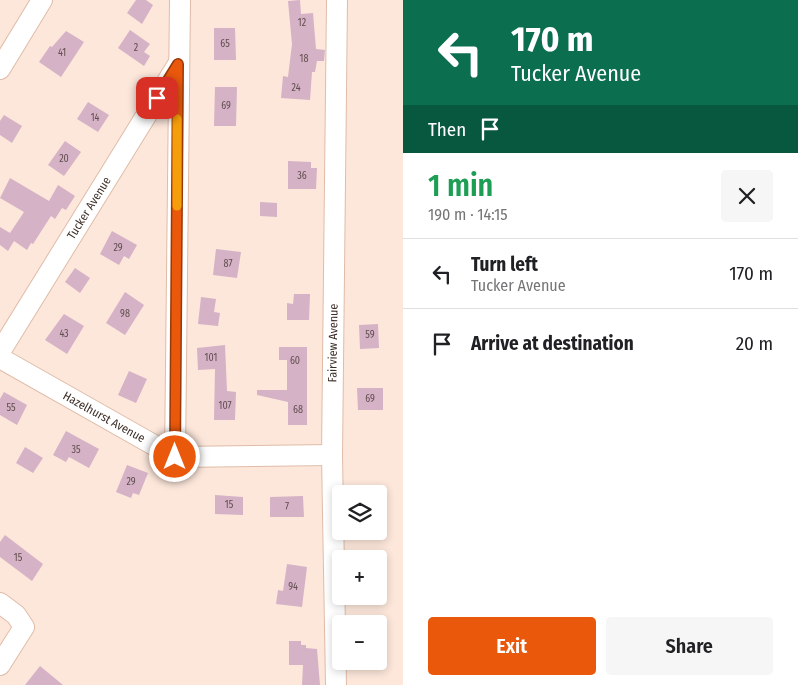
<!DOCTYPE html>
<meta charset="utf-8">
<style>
:root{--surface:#fff;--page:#f6f6f6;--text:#202124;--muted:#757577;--line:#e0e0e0;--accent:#ea580c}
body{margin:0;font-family:"Fira Sans Condensed",sans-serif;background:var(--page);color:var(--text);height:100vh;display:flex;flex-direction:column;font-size:19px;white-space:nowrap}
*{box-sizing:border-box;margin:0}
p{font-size:16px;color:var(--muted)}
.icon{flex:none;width:28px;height:28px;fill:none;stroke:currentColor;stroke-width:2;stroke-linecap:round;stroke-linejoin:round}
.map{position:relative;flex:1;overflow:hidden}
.side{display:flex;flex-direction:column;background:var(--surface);width:395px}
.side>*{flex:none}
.top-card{background:#0b6e4f;color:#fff;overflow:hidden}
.controls{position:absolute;left:332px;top:485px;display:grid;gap:10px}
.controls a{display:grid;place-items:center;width:55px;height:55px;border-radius:5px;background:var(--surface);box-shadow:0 2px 8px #0003;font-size:25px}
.pin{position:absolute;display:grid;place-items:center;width:42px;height:42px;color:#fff;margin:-21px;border-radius:10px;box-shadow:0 2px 8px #0006}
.me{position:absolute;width:55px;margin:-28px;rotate:0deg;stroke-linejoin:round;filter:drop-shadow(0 0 4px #0008)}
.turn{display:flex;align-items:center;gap:18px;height:105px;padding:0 25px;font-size:22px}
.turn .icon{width:65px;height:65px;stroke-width:2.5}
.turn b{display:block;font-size:35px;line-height:42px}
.then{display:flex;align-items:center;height:48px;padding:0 25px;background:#0003;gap:10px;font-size:19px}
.round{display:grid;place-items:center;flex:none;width:52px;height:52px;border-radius:5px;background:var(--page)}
.overview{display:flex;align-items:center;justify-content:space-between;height:85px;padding:0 25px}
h1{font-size:30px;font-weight:600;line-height:38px;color:#1e9e55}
.action{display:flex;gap:10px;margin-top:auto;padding:10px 25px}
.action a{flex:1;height:58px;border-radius:5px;background:var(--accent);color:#fff;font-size:20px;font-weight:600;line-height:58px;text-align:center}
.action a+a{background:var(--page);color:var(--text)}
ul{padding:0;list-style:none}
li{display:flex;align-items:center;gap:15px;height:70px;padding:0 25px;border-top:1px solid var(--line)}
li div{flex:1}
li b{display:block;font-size:19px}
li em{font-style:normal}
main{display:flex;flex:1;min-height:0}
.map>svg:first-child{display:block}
</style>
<main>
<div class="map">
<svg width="403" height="685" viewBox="0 0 403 685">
<rect width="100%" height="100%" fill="#fde7db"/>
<g fill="#d5b2c6">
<polygon points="136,0 146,0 153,5 142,24 127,13"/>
<polygon points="300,0 301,14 313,13 316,49 325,50 324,61 317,61 315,72 312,72 310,100 281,98 283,76 288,77 292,44 288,1"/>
<polygon points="214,28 235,28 236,60 214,60"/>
<polygon points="130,30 150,44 144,52 150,56 144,66 118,48"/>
<polygon points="66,31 84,42 61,77 39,62 50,46 52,47"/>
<polygon points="215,87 237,87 236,126 214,126"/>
<polygon points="88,102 109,115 98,132 77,119"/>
<polygon points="4,115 22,126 12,143 0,135 0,121"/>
<polygon points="65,141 81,152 64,176 48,165"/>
<polygon points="288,161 311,162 311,168 317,168 316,189 288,189"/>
<polygon points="10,178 49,201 58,185 75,196 66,210 62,208 55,219 51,216 33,244 31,243 27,250 14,241 8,251 0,245 0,227 10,233 24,212 0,198"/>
<polygon points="260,202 277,203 277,217 260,216"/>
<polygon points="112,231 137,245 129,259 124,256 119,265 100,254"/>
<polygon points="216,249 241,252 237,278 213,275"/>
<polygon points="75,268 90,278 80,293 65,282"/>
<polygon points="125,292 144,305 125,335 106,323"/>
<polygon points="294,294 310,294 309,320 287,320 287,303 293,304"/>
<polygon points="201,297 216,299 214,312 220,313 218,326 198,324"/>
<polygon points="64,314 84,326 67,354 45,340"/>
<polygon points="378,324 379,348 360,349 359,325"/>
<polygon points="225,345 227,391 236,392 235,420 214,420 215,369 198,370 197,348"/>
<polygon points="279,347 307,347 307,425 288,425 288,402 257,395 257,390 287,390 287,360 279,360"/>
<polygon points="129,371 147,379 136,403 118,395"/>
<polygon points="357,388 383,388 383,410 358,410"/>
<polygon points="4,392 27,405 17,425 0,415 0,399"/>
<polygon points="66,431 99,449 89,468 69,457 66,462 53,455"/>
<polygon points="25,447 43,458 33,473 16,463"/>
<polygon points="127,465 148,473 139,495 133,493 131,498 116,492"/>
<polygon points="215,495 243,497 243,515 215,514"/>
<polygon points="303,496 304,517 270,517 270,497"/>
<polygon points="5,535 43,564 32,581 0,557 0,542"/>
<polygon points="287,564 307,567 302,607 276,604 278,590 283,591"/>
<polygon points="289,641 301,641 301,645 306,645 306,648 317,649 320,685 302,685 303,665 289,665"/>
<polygon points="40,666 63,685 25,685"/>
</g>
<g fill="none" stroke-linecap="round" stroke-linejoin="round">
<g stroke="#dfbca8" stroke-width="22">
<g id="minor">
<polyline points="0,69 42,0"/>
<polyline points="0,352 178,64"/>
<polyline points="0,358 175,457 332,455"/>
<polyline points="175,457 180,0"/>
<polyline points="0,603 16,615 24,627 0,665"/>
<polyline points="336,685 332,455 337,0"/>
</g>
</g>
<use href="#minor" stroke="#fff" stroke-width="20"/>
</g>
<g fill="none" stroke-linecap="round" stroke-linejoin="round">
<g stroke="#983908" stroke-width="12">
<polyline id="route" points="157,98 178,64 175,457"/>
</g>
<use href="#route" stroke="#ea580c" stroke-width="9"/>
<polyline stroke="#f59e0b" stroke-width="9" points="177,206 177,119"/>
</g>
<g text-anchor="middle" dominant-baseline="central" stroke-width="5" stroke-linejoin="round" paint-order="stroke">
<g font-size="10" fill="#624f4f">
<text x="302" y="23">12</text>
<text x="225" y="44">65</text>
<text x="136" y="48">2</text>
<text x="62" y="53">41</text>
<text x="304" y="59">18</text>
<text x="296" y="88">24</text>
<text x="226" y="106">69</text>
<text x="95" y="118">14</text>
<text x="64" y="159">20</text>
<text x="302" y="176">36</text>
<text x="118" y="248">29</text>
<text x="228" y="264">87</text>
<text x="125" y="314">98</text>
<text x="64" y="334">43</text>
<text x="370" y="335">59</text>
<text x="211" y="358">101</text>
<text x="295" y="361">60</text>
<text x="370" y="399">69</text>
<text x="225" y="406">107</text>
<text x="11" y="408">55</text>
<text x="298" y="410">68</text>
<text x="76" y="450">35</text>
<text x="131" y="482">29</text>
<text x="229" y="505">15</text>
<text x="287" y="507">7</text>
<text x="18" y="558">15</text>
<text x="293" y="587">94</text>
</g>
<g font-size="12" fill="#3c2e27" stroke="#fff">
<text transform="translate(89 208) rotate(-58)">Tucker Avenue</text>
<text transform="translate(333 343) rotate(-89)">Fairview Avenue</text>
<text transform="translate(104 417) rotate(29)">Hazelhurst Avenue</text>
</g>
</g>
</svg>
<div class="controls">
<a><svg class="icon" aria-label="layers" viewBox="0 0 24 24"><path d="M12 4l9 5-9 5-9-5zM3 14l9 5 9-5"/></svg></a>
<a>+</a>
<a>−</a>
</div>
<div class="pin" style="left:157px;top:98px;background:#d93025"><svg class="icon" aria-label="arrive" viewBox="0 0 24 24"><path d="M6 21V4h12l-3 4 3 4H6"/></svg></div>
<svg class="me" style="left:175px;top:457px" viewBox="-20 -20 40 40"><circle r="17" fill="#ea580c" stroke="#fff" stroke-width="3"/><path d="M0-11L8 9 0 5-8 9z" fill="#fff"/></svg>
</div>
<section class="side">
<div class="top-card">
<div class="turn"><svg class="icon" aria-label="left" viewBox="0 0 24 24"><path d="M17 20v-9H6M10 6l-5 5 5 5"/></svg><div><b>170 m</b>Tucker Avenue</div></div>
<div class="then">Then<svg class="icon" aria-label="arrive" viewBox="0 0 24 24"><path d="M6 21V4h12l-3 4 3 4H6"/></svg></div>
</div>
<div class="overview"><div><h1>1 min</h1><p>190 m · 14:15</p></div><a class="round"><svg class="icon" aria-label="close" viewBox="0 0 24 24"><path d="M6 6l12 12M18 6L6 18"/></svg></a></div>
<ul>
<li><svg class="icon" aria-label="left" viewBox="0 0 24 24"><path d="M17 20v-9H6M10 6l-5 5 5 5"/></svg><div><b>Turn left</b><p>Tucker Avenue</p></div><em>170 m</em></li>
<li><svg class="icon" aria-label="arrive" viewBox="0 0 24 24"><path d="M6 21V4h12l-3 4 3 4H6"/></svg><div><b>Arrive at destination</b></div><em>20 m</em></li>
</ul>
<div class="action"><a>Exit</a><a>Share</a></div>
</section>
</main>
